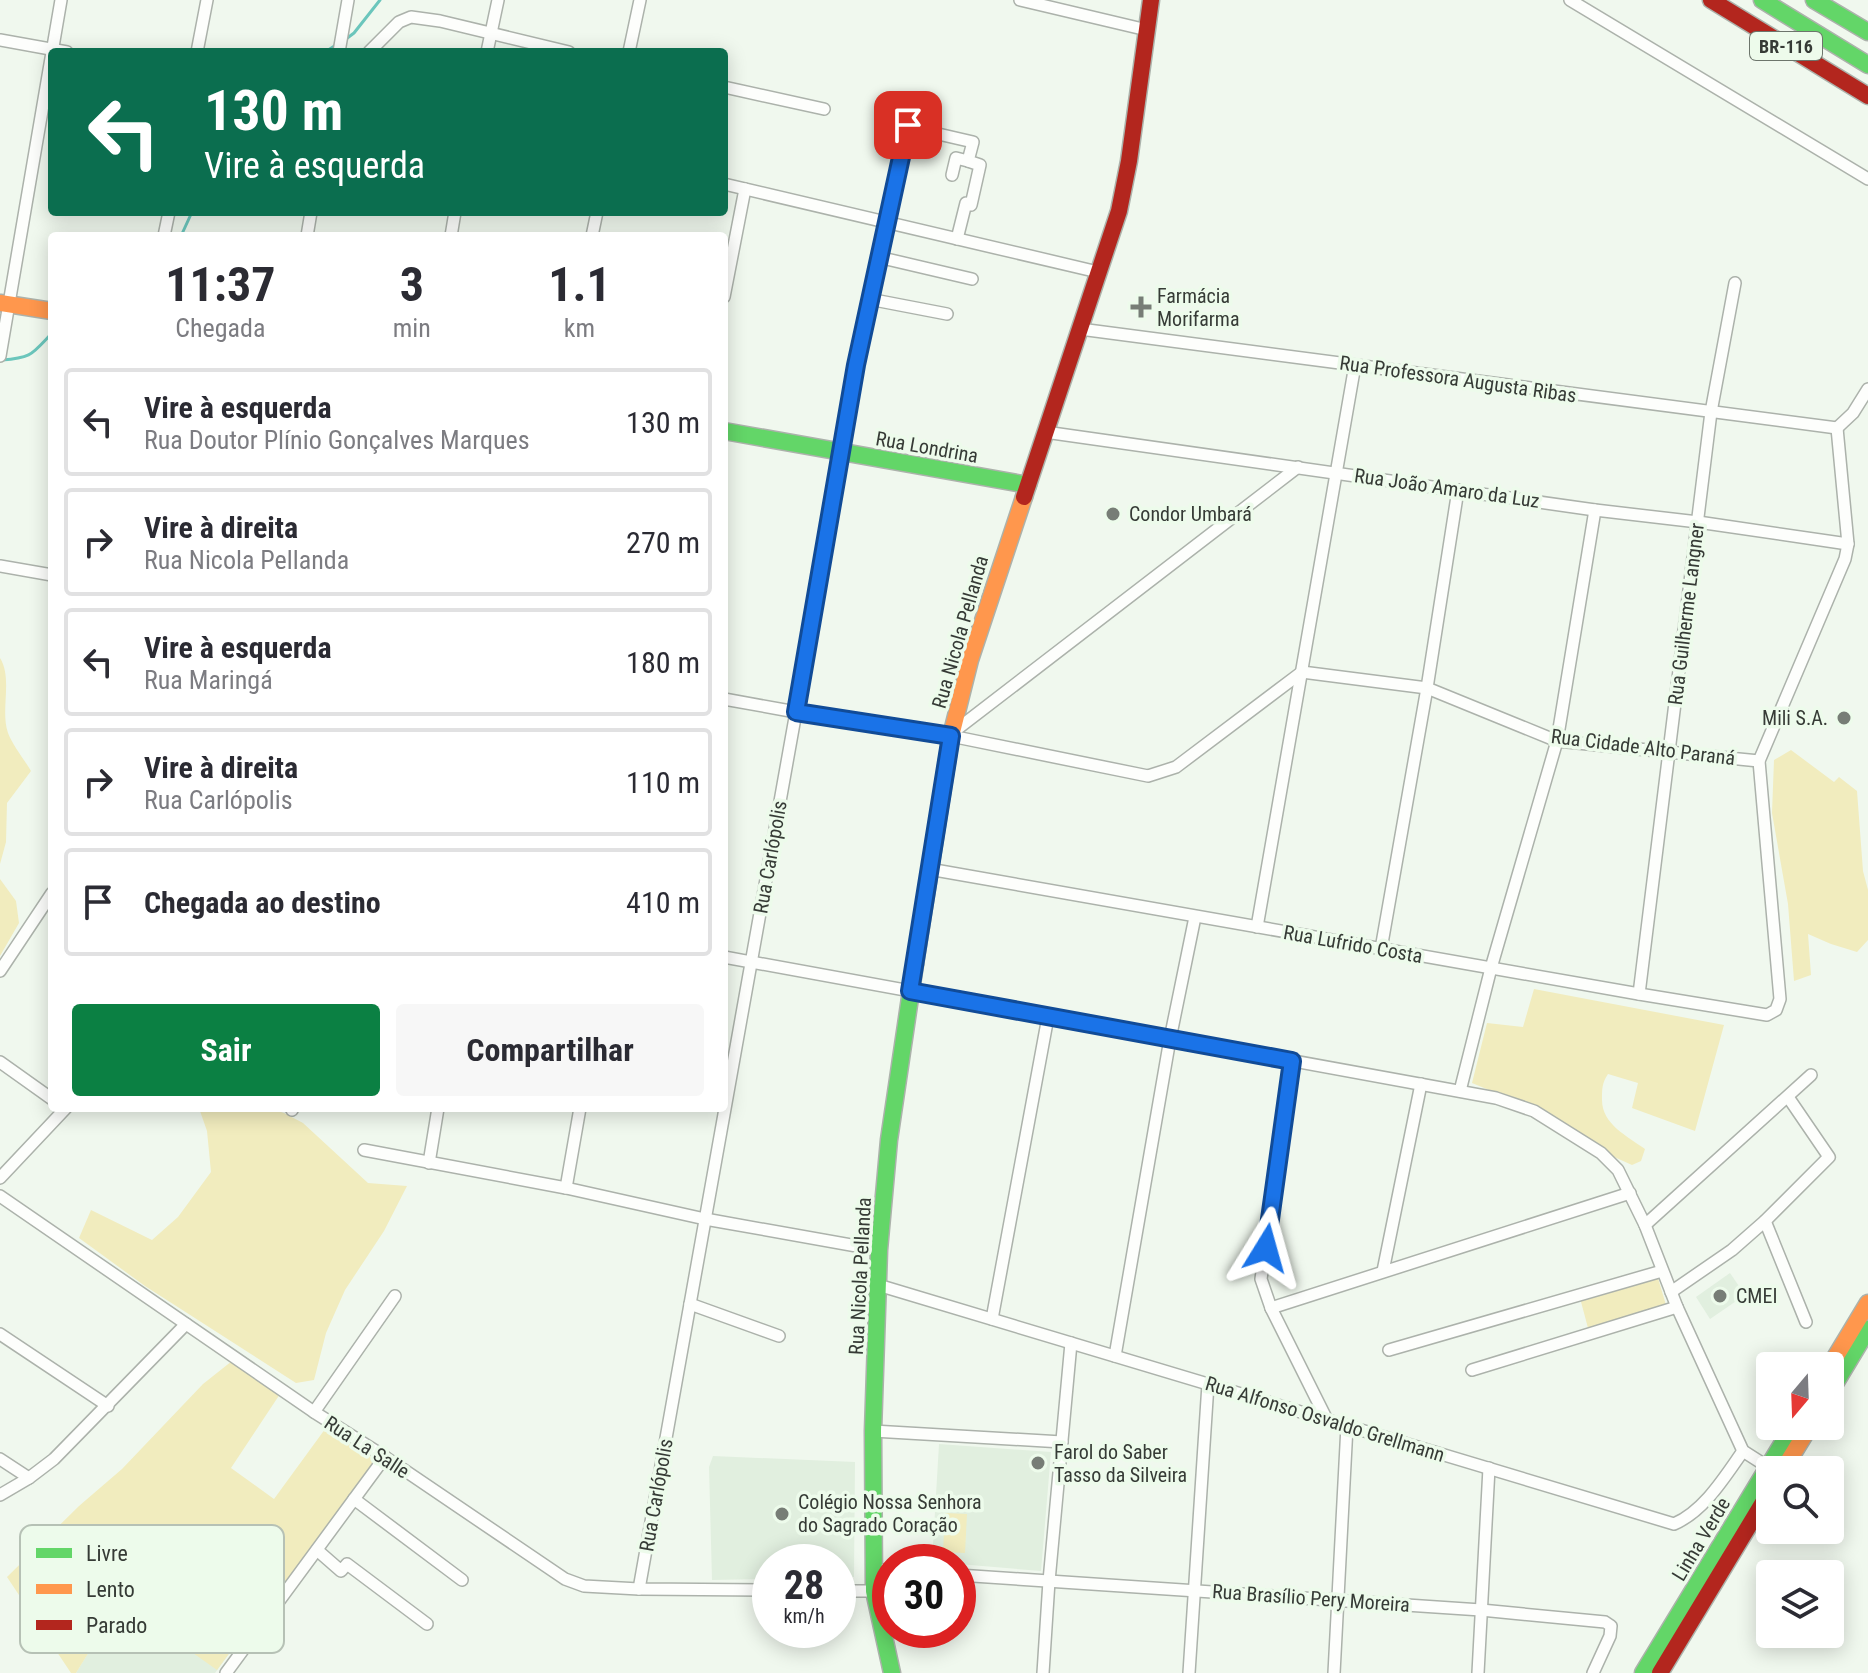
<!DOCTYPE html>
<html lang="pt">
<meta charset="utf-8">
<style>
:root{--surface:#fff;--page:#f7f7f7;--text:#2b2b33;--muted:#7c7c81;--line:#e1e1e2;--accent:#0b8043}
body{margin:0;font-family:"Roboto Condensed",sans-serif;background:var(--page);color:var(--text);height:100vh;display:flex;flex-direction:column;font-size:30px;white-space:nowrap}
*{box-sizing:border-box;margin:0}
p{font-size:26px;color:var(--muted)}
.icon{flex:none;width:44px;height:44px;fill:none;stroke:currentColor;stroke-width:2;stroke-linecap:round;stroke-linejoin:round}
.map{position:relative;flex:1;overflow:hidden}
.panel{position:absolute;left:48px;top:232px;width:680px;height:880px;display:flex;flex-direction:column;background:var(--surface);border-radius:8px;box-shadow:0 4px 20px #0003}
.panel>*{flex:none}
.banner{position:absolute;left:48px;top:48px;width:680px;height:168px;border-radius:8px;box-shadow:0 4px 20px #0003;background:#0b6e4f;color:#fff;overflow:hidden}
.needle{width:52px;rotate:199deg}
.fabs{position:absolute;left:1756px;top:1352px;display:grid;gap:16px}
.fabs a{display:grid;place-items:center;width:88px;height:88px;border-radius:8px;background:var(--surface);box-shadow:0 4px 20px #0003;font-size:40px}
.speed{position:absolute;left:752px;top:1544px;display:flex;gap:16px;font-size:40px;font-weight:700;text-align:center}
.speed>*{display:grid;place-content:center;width:104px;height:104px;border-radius:50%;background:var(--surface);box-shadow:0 4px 20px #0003;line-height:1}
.speed small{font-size:20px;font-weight:400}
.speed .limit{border:12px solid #d22;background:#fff;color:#111}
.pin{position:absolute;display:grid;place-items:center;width:68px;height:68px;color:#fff;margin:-34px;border-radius:16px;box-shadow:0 4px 12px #0006}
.me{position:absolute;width:88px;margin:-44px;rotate:8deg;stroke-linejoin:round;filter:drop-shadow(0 0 6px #0008)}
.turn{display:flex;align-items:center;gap:28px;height:168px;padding:0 24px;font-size:36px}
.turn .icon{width:104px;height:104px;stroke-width:2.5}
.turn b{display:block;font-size:56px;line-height:68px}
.eta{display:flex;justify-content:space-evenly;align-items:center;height:136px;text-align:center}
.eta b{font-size:48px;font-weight:700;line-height:56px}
.action{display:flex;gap:16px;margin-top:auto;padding:16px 24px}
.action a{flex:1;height:92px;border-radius:8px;background:var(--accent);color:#fff;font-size:32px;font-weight:700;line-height:92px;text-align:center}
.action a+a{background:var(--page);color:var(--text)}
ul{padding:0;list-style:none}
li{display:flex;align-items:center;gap:24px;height:108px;margin:0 16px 12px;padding:0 8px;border:4px solid var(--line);border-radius:8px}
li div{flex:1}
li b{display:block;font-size:30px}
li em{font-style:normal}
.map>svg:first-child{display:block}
</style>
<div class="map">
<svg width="1868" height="1673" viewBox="0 0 1868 1673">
<rect width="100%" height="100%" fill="#f0f8ee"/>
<g fill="#e1efdf">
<polygon points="1730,1273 1745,1295 1710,1319 1696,1297"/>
<polygon points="939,1444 1051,1452 1041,1571 958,1564 958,1562 932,1562"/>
<polygon points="713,1456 855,1462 854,1577 838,1577 838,1562 770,1562 770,1579 712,1580 709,1467"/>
<polygon points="159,1595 210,1629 242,1636 215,1673 76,1673 118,1604"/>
</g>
<g fill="#f1ecbe">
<path d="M 0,658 C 13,679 0,710 8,733 C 13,746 24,759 31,771 L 7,803 L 6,842 L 0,864 Z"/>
<polygon points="1791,750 1834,782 1839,777 1857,791 1863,871 1868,890 1868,940 1857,952 1831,944 1808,934 1811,975 1794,981 1788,904 1772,813 1774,760"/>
<polygon points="0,879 16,901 19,923 0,956"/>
<path d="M 1534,989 L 1724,1025 L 1695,1131 L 1632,1108 L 1638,1083 L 1608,1074 C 1602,1083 1602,1089 1602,1100 C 1602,1124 1627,1136 1645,1149 L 1641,1161 L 1632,1165 L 1603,1152 L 1559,1119 L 1472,1083 L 1487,1023 L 1523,1027 Z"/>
<polygon points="200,1108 269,1108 284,1113 303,1123 368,1183 407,1186 384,1231 345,1290 326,1333 314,1380 296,1383 145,1286 79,1238 91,1210 152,1240 178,1217 211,1172 207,1131 200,1111"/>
<polygon points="1657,1275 1666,1305 1588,1328 1580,1298"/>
<polygon points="232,1361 280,1394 231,1468 274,1499 328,1425 377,1460 286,1584 242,1636 217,1670 193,1653 210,1629 160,1595 143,1620 118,1605 76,1673 71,1673 7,1577 79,1506 122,1469 203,1384"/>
<polygon points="945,1513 967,1514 965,1553 943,1552"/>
</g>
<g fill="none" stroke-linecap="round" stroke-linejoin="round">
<g stroke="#6bc6bc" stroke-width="3">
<polyline points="346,39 354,33 380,0"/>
<polyline points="325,52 336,45"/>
<polyline points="181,236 192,212"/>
<path d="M 2,360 C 32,358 32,354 52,333"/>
</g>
<g stroke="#acb2ab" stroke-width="14">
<g id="street">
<polyline points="1020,0 1147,30"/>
<polyline points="1570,0 1868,179"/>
<polyline points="0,40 67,52"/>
<polyline points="197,52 207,0"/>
<polyline points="339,52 348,0"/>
<polyline points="369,52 399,22 411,17 440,21 569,52"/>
<polyline points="487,52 498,0"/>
<polyline points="629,52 640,0"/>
<polyline points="724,87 824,109"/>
<polyline points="921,130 973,142 968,161 980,165 971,205 966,203 957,239"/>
<polyline points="952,175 956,158 968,161"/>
<polyline points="724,184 1098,272"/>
<polyline points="164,236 169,212"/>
<polyline points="307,236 311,212"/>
<polyline points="451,236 455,212"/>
<polyline points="592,236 597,212"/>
<polyline points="878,257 972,279"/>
<polyline points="724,297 745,189"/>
<polyline points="869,299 947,314"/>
<polyline points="1080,329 1837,428"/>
<polyline points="0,356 61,0"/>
<polyline points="1837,428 1853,413 1868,389"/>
<polyline points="1045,432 1595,510 1698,522 1848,544"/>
<polyline points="0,566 52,575"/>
<polyline points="724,699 796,712 951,736 1148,776 1176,767 1302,672 1427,688 1557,741 1759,761"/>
<polyline points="952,733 1298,467"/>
<polyline points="929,869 1639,994 1767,1015 1776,1010 1780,999 1759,761 1845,559 1848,544 1837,428"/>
<polyline points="1257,927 1355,365"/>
<polyline points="1381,949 1427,688 1458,490"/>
<polyline points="724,957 1496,1098 1534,1111 1601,1153 1618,1170 1645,1225 1677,1307 1743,1451 1768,1467"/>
<polyline points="0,971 52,893"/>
<polyline points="1639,994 1711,412 1735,283"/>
<polyline points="1292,1061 1261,1279 1271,1308 1327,1420"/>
<polyline points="0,1062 52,1099"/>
<polyline points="1460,1091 1491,968 1557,741 1595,510"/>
<polyline points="292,1110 293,1108"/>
<polyline points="364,1150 566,1188 705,1219 879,1250"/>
<polyline points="429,1163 438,1108"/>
<polyline points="0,1178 66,1108"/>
<polyline points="566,1188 580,1108"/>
<polyline points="0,1196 314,1412 385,1457 565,1579 584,1586 639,1589 770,1590"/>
<polyline points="1765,1221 1806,1322"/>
<polyline points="1645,1225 1811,1075"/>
<polyline points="1383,1271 1421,1084"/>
<path d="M 878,1285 L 1674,1524 C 1704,1511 1724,1478 1743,1451"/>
<polyline points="1671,1292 1732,1250 1765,1221 1829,1157 1788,1097"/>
<polyline points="690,1304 779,1336"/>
<polyline points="1271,1308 1630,1193"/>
<polyline points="992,1319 1048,1017"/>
<polyline points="0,1334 108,1406"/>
<polyline points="1389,1350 1662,1271"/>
<polyline points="1115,1356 1170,1039 1195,917"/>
<polyline points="1472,1370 1677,1307"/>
<polyline points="314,1412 395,1296"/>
<polyline points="873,1431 1062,1442"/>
<polyline points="0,1459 29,1478"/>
<polyline points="0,1495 29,1478 54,1459 186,1324"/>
<polyline points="354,1499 462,1580"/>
<polyline points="317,1550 341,1571 347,1564 427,1624"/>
<polyline points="873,1569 890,1571"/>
<polyline points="958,1575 1481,1610 1605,1622 1611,1626 1610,1636 1593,1673"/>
<polyline points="639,1589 796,712 856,365 908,125"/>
<polyline points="838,1591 874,1591"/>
<polyline points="226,1673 385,1457"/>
<polyline points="1043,1673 1049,1581 1071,1343"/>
<polyline points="1189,1673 1208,1384"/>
<polyline points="1334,1673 1347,1426"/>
<polyline points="1478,1673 1489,1468"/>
</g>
</g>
<g stroke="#acb2ab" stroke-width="19">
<g id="fast">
<polyline points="1762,0 1868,65"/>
<polyline points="1814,0 1868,32"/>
<polyline points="724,431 1028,485"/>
<polyline points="1830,1392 1868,1329"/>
<polyline points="892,1673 874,1591 873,1431 879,1250 889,1140 915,964"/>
<polyline points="1643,1673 1793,1426"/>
</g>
</g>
<g stroke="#acb2ab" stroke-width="19">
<g id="slow">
<polyline points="0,303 52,311"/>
<polyline points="915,964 951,736 970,660 1024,497"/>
<polyline points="1830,1366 1868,1303"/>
<polyline points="1783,1470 1810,1426"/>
</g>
</g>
<g stroke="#acb2ab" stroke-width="19">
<g id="jam">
<polyline points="1711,0 1868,96"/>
<polyline points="1024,497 1119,211 1129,161 1151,0"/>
<polyline points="1660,1673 1770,1491"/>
</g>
</g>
<use href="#street" stroke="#fdfefc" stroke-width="11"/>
<use href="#fast" stroke="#63d668" stroke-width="16"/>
<use href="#slow" stroke="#ff974d" stroke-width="16"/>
<use href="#jam" stroke="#b3261e" stroke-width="16"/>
</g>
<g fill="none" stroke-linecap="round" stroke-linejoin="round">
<g stroke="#114b97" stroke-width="20">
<polyline id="route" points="908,125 856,365 796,712 951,736 910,991 1292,1061 1266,1248"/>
</g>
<use href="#route" stroke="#1a73e8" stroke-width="14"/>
</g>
<g fill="#777d76" stroke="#edfbeb" stroke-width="3">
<path d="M1137 295h8v8h8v8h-8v8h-8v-8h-8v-8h8z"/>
<circle cx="1113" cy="514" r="8"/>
<circle cx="1844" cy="718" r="8"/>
<circle cx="1720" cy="1296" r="8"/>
<circle cx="1038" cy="1463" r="8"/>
<circle cx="782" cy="1514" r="8"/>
</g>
<g text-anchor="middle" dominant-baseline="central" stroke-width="7" stroke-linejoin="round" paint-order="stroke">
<rect fill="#edfbeb" stroke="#6d756c" stroke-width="2" x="1750" y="32" width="72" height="28" rx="6"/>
<g font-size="18" font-weight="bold" fill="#363b36">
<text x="1786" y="46">BR-116</text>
</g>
<g font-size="20" fill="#363b36" stroke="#edfbeb" text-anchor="start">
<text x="1157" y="296">Farmácia<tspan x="1157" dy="23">Morifarma</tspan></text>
<text x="1129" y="514">Condor Umbará</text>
<text x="1828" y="718" text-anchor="end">Mili S.A.</text>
<text x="1736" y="1296">CMEI</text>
<text x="1054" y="1452">Farol do Saber<tspan x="1054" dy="23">Tasso da Silveira</tspan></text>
<text x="798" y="1502">Colégio Nossa Senhora<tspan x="798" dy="23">do Sagrado Coração</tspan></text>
</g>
<g font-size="20" fill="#363b36" stroke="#edfbeb">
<text transform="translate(1458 379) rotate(8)">Rua Professora Augusta Ribas</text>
<text transform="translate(927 447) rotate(10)">Rua Londrina</text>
<text transform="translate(1447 488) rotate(8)">Rua João Amaro da Luz</text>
<text transform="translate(1686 614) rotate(-83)">Rua Guilherme Langner</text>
<text transform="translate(960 632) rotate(-74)">Rua Nicola Pellanda</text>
<text transform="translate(1643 747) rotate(7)">Rua Cidade Alto Paraná</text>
<text transform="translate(770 857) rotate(-80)">Rua Carlópolis</text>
<text transform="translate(1353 944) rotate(10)">Rua Lufrido Costa</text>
<text transform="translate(860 1276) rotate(-87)">Rua Nicola Pellanda</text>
<text transform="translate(1325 1419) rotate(17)">Rua Alfonso Osvaldo Grellmann</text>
<text transform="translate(367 1447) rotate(33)">Rua La Salle</text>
<text transform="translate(656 1495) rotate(-80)">Rua Carlópolis</text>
<text transform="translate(1701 1539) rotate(-59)">Linha Verde</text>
<text transform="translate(1311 1598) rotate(4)">Rua Brasílio Pery Moreira</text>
</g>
</g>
<rect x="20" y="1525" width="264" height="128" rx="12" fill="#edfbeb" stroke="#b6c1b5" stroke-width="2"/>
<rect x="36" y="1548" width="36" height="10" fill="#63d668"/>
<rect x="36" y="1584" width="36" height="10" fill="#ff974d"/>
<rect x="36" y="1620" width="36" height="10" fill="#b3261e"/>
<g font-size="22" fill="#363b36">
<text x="86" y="1561">Livre</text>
<text x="86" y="1597">Lento</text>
<text x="86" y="1633">Parado</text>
</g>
</svg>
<div class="fabs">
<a><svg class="needle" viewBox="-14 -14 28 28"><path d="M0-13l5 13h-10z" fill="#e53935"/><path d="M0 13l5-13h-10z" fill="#7c7c81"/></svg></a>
<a><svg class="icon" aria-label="search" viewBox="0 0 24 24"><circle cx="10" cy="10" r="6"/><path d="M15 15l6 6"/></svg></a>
<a><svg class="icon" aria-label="layers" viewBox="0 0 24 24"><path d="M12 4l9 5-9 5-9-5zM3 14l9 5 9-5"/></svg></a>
</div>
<div class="speed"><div>28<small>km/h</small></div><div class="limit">30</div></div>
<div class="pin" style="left:908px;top:125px;background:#d93025"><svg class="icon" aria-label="arrive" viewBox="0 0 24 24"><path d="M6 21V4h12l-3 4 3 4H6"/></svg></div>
<svg class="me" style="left:1266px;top:1248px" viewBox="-20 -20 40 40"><path d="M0-17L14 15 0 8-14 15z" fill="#1a73e8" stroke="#fff" stroke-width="4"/></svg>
<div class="banner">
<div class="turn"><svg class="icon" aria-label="left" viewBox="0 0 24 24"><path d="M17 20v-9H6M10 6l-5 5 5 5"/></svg><div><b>130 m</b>Vire à esquerda</div></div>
</div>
<section class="panel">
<div class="eta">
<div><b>11:37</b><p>Chegada</p></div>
<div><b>3</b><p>min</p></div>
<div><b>1.1</b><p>km</p></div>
</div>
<ul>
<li><svg class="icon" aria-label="left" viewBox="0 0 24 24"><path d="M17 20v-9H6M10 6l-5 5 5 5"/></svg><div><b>Vire à esquerda</b><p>Rua Doutor Plínio Gonçalves Marques</p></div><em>130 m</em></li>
<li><svg class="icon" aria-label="right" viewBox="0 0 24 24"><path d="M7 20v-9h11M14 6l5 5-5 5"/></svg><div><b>Vire à direita</b><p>Rua Nicola Pellanda</p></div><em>270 m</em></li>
<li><svg class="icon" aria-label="left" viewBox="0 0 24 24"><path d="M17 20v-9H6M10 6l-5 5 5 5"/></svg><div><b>Vire à esquerda</b><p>Rua Maringá</p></div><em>180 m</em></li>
<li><svg class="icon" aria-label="right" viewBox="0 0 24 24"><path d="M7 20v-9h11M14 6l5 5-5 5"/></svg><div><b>Vire à direita</b><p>Rua Carlópolis</p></div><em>110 m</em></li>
<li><svg class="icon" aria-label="arrive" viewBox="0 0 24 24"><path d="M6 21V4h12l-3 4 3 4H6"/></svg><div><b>Chegada ao destino</b></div><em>410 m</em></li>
</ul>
<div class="action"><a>Sair</a><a>Compartilhar</a></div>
</section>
</div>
